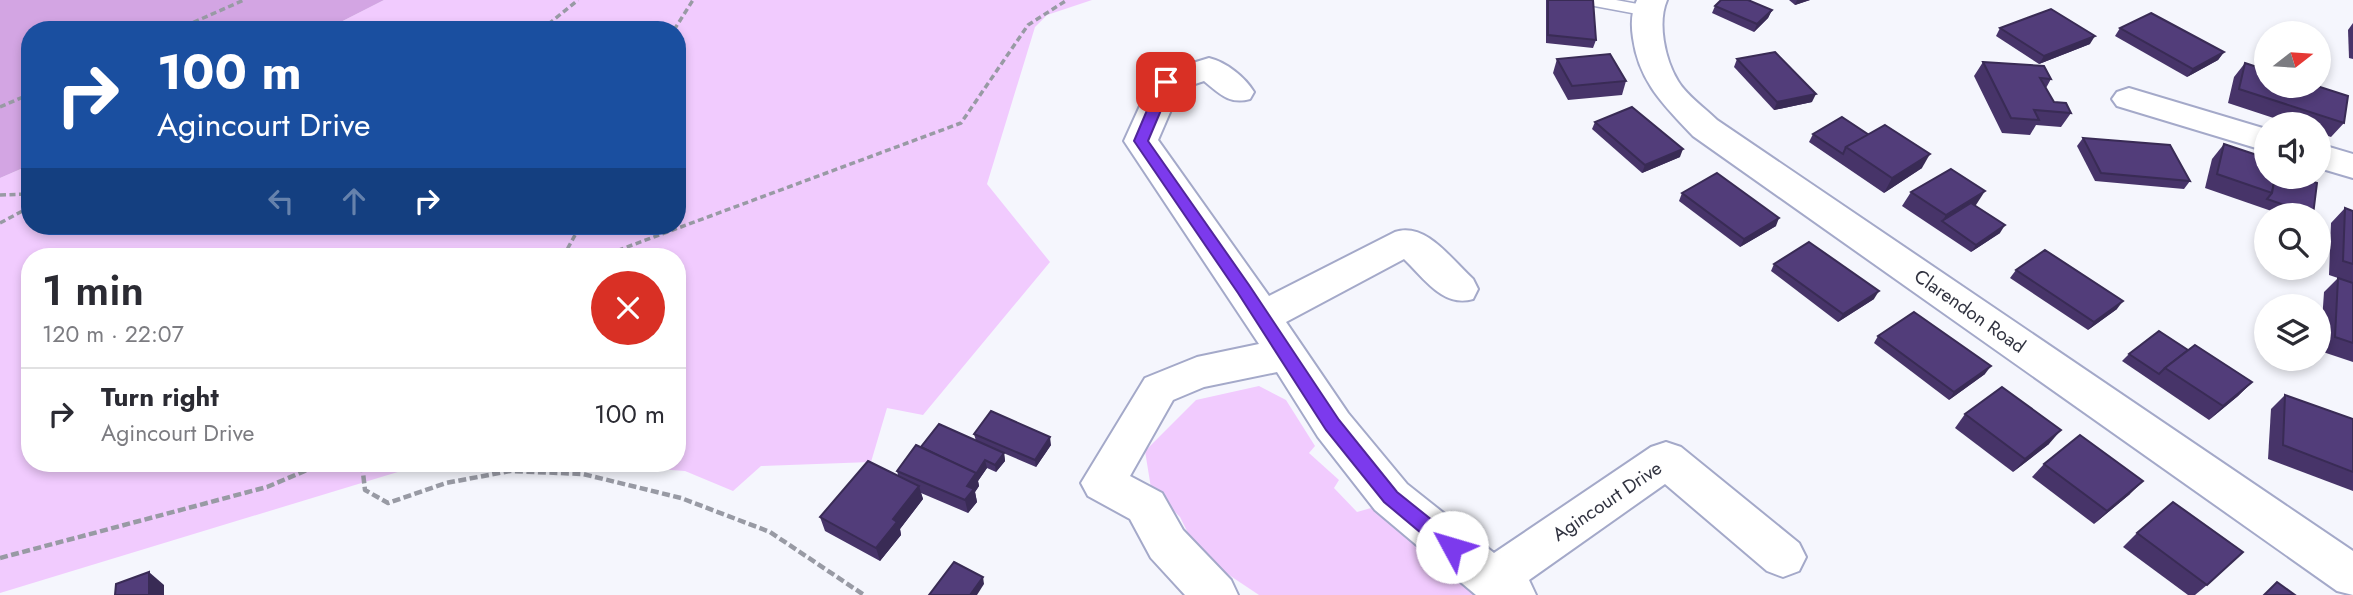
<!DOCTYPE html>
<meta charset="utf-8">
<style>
:root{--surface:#fff;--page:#f2f2f3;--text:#2b2b33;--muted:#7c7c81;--line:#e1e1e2}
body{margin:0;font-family:Jost,sans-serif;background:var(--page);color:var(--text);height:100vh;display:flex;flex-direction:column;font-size:26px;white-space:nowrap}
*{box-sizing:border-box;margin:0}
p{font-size:23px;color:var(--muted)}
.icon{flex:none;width:38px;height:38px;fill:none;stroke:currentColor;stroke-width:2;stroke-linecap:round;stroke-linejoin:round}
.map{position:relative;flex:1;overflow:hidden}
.sheet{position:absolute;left:21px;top:248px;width:665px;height:224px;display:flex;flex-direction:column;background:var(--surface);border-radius:28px;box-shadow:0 4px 10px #0003}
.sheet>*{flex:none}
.top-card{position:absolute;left:21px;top:21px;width:665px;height:214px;border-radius:28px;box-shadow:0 4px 10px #0003;background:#1a4fa0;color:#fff;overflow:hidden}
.needle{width:46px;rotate:73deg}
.controls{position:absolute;left:2254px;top:21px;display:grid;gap:14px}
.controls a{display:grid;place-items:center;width:77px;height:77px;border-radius:50%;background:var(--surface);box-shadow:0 4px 10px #0003;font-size:35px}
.pin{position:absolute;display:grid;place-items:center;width:60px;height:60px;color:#fff;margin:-30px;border-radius:14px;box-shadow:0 4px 10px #0006}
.me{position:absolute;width:77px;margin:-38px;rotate:309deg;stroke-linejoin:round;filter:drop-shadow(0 0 5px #0008)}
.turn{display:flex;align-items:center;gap:24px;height:147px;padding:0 21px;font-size:32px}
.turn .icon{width:91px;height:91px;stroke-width:2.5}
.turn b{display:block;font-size:49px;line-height:60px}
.lanes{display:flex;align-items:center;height:66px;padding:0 21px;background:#0003;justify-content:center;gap:35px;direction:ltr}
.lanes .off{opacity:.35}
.round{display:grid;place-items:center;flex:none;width:74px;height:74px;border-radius:37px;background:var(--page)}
.headline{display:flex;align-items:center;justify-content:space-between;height:119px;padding:0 21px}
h1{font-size:42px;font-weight:600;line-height:52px}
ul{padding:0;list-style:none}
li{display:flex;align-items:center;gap:21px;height:91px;padding:0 21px;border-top:2px solid var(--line)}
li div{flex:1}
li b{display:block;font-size:26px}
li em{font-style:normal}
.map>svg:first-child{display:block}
</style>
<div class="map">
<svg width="2353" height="595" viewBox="0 0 2353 595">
<rect width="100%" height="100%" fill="#f5f6fd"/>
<g fill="#f1cbfe">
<polygon points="384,0 1092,0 1047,15 1035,27 987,184 1050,262 923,415 887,408 871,462 761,466 733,491 685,471 590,464 677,464 677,257 30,257 30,464 424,464 0,593 0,178 30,165 30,226 677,226 677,30 325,30"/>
<polygon points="1259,386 1286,400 1315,446 1309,453 1339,480 1334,488 1357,512 1378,506 1474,595 1259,595 1199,555 1180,517 1151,488 1145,451 1196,400"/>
</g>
<polygon fill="#d3a5e3" points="0,0 384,0 325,30 30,30 30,165 0,178"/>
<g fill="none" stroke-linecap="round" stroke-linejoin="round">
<g stroke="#a4a9c9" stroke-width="3">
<polygon id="service" points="1581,0 1616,0 1654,7 1656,11 1648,16 1589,5"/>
</g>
<g stroke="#a4a9c9" stroke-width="4">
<g id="minor">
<path d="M 1637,0 L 1667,0 C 1657,23 1665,60 1678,81 C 1687,96 1704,107 1717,120 L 2353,551 L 2353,595 L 2337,591 L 1693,136 C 1664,105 1639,82 1633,38 C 1631,25 1631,12 1637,0 Z"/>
<path d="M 1209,58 C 1226,62 1245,77 1254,92 L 1250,99 C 1229,105 1219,93 1204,81 L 1180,89 L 1158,140 L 1269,296 L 1395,232 C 1426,222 1451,259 1473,279 L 1478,289 L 1473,299 C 1443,308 1424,278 1404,259 L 1286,322 L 1348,413 L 1407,484 L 1494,553 L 1651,447 L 1666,442 L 1681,447 L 1799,543 L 1806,557 L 1799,571 L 1783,577 L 1767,571 L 1665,484 L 1529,580 L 1536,595 L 1476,595 L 1375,510 L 1318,437 L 1277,372 L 1204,387 L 1173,400 L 1130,476 L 1162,493 L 1183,530 L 1231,580 L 1238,595 L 1185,595 L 1151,558 L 1130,519 L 1088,496 L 1081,483 L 1145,378 L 1197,357 L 1259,344 L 1124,141 L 1154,75 Z"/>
<polygon points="2129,88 2266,129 2266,151 2117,106 2112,99 2117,92"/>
<polygon points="2319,144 2353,154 2353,178 2319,168"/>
</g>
</g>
<g stroke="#989aa4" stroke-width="3.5" stroke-dasharray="6 3.5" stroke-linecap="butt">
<polyline points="176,30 244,0"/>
<polyline points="541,30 578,0"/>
<polyline points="674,30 693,0"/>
<polyline points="0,107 30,94"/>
<polyline points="0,195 30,194"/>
<polyline points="0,223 30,207"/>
<polyline points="563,257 580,226"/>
<polyline points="600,257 961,123 1028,25 1067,0"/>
</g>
<g stroke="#989aa4" stroke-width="4.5" stroke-dasharray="8 3.5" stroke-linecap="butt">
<polyline points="362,464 365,490 388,503 446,483 510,471 583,474 681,498 770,532 864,595"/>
<polyline points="0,558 267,487 321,464"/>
</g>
<use href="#service" fill="#fff" fill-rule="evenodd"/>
<use href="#minor" fill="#fff" fill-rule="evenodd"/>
</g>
<g fill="#473469">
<polygon points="1546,0 1593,0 1596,40 1593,48 1546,43"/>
<polygon points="1789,0 1810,0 1795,5"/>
<polygon points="1715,6 1772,10 1768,18 1754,32 1712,13"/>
<polygon points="2353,23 2353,59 2349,58 2348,30"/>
<polygon points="2000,28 2090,44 2039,64 1996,36"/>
<polygon points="2120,28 2224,52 2218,60 2187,77 2115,36"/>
<polygon points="1557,59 1626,81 1622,95 1568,100 1553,73"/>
<polygon points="1737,59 1812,102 1774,110 1734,67"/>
<polygon points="1983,62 2051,79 2046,88 2054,102 2071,113 2061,127 2036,125 2030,135 2002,133 1974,76"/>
<polygon points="2245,63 2344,123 2331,137 2319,133 2319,124 2292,124 2228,103 2234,77"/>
<polygon points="1595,122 1680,157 1642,173 1592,129"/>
<polygon points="1813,134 1869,135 1922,168 1884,193 1809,142"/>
<polygon points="2083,138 2190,181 2184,189 2095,181 2077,146"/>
<polygon points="2224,144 2313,215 2283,215 2205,188 2212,159"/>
<polygon points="1911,192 1975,205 2000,233 1971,252 1902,206"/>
<polygon points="1682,193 1776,226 1740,247 1679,201"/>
<polygon points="2345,208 2353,211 2353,362 2320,351 2324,292 2338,278 2329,275 2331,223"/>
<polygon points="1774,264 1874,299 1838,322 1771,271"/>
<polygon points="2016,270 2117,309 2088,330 2010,278"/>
<polygon points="1878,336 1985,374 1949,400 1874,343"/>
<polygon points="2188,350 2252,382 2238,396 2209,420 2122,361 2129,354"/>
<polygon points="2285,395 2353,419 2353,491 2268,459 2271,409"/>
<polygon points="1965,414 2049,444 2013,472 1955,428"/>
<polygon points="974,434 1051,445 1036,467 1001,452 1004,453 1005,461 996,472 987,468 978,481 979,486 975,492 977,502 968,513 921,493 923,499 900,529 901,535 880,561 825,531 820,517 898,475 897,471 976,441"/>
<polygon points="2044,464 2130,494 2094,524 2032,477"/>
<polygon points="2137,533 2207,585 2195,595 2188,595 2123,547"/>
</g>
<g fill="#392b55">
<polygon points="1797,0 1810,0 1795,5"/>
<polygon points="1772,10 1768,18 1754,32 1757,24"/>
<polygon points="2095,36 2090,44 2039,64 2044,56"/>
<polygon points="2224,52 2218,60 2187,77 2193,69"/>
<polygon points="1816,94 1812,102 1774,110 1777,102"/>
<polygon points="1683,149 1680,157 1642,173 1645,165"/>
<polygon points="1930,154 1922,168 1884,193 1892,178"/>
<polygon points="1985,191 1976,205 1945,224 1942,221 1946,215"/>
<polygon points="1779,218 1776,226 1740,247 1744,239"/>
<polygon points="2005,225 2000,233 1971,252 1976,245"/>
<polygon points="1879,291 1874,299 1838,322 1843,314"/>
<polygon points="2123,301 2117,309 2088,330 2094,322"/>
<polygon points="1991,366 1985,374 1949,400 1954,392"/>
<polygon points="2252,382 2238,396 2209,420 2223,406"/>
<polygon points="2061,430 2049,444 2013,472 2025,459"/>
<polygon points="1050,437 1051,445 1036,467 1035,460"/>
<polygon points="1004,453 1005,461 996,472 995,465"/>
<polygon points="985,460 987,468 978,481 979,486 975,492 977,502 968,513 965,500 967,486"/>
<polygon points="2143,481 2130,494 2094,524 2107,511"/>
<polygon points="919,486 923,499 900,529 901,535 880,561 876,548 893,519"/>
<polygon points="149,572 164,585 164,595 149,595"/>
<polygon points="983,577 984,584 977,595 970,595"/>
</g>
<g fill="#523d7a" stroke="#392b55" stroke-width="2">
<polygon points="1548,0 1593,0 1596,40 1548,35"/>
<polygon points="1721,0 1748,0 1772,10 1757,24 1715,6"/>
<polygon points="2051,9 2095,36 2044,56 2000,28"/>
<polygon points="2151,13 2224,52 2193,69 2120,28"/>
<polygon points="1775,52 1816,94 1777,102 1737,59"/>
<polygon points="1610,54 1626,81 1572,86 1557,59"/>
<polygon points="1983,62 2044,66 2051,79 2040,78 2054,102 2066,103 2071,113 2034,110 2039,120 2011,118"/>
<polygon points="2245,63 2266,70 2266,86 2317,86 2348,96 2344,123 2239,89"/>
<polygon points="1632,107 1683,149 1645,165 1595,122"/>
<polygon points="1842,117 1869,135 1846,147 1843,154 1813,134"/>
<polygon points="1885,125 1930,154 1892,178 1846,147"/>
<polygon points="2083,138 2170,145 2190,181 2101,173"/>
<polygon points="2224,144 2266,158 2266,177 2275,177 2272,193 2217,174"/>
<polygon points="1951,169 1985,191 1946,215 1911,192"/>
<polygon points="1717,173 1779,218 1744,239 1682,193"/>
<polygon points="2275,177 2297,177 2317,183 2313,215 2267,199 2272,193"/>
<polygon points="1971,203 2005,225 1976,245 1942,221"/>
<polygon points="2345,208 2353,211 2353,264 2343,261"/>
<polygon points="1809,242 1879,291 1843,314 1774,264"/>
<polygon points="2045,250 2123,301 2094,322 2016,270"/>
<polygon points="2338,278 2353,283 2353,343 2335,337"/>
<polygon points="1914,312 1991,366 1954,392 1878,336"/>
<polygon points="2159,331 2188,350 2165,368 2159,374 2129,354"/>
<polygon points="2195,345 2252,382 2223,406 2165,368"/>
<polygon points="2002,387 2061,430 2025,459 1965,414"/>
<polygon points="2285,395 2353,419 2353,472 2283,445"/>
<polygon points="991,411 1050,437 1035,460 974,434"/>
<polygon points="939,424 1004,453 995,465 985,460 976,474 921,447"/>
<polygon points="2080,435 2143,481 2107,511 2044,464"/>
<polygon points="916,445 976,473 967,486 974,489 965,500 897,471"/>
<polygon points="868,461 919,486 893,519 897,522 876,548 820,517"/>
<polygon points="2173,502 2243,552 2207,585 2137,533"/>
<polygon points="954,562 983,577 970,595 929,595"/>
<polygon points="149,572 149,595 115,595 116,584"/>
<polygon points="2277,582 2295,595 2264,595"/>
</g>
<polygon fill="#7c3aed" stroke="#51269a" stroke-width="2" points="1166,78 1173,82 1148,141 1249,285 1339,420 1397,492 1458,541 1461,547 1458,553 1452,555 1445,553 1384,502 1326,430 1238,293 1134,141 1159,82"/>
<g text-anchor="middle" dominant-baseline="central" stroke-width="7" stroke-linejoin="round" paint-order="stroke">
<g font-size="19" fill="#313340" stroke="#fff">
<text transform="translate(1970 311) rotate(35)">Clarendon Road</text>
<text transform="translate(1607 501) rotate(-34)">Agincourt Drive</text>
</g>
</g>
</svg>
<div class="controls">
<a><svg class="needle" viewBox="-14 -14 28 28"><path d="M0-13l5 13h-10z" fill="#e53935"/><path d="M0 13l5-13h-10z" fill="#7c7c81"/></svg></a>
<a><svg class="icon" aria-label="sound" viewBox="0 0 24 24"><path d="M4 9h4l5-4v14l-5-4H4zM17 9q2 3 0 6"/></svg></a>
<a><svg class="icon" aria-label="search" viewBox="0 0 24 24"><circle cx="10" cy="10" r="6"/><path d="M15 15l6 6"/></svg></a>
<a><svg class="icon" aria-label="layers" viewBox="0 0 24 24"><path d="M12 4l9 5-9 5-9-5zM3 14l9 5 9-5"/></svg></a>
</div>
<div class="pin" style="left:1166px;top:82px;background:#d93025"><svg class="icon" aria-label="arrive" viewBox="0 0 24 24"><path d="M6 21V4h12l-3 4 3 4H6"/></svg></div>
<svg class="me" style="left:1452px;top:547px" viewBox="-20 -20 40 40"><circle r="19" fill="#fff"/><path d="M0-13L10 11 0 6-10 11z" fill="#7c3aed"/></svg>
<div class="top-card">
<div class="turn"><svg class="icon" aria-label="right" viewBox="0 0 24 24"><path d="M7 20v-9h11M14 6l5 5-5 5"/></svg><div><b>100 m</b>Agincourt Drive</div></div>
<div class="lanes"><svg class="icon off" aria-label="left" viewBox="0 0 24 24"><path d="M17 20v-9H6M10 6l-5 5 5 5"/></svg><svg class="icon off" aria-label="ahead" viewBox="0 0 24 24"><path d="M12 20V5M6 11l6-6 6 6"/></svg><svg class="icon" aria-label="right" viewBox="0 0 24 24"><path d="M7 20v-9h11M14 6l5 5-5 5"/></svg></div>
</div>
<section class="sheet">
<div class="headline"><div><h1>1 min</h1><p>120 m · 22:07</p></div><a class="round" style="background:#d93025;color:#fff"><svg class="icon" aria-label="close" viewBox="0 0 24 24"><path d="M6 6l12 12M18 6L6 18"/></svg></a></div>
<ul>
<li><svg class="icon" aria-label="right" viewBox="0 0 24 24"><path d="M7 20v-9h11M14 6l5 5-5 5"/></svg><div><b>Turn right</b><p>Agincourt Drive</p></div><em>100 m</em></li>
</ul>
</section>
</div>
